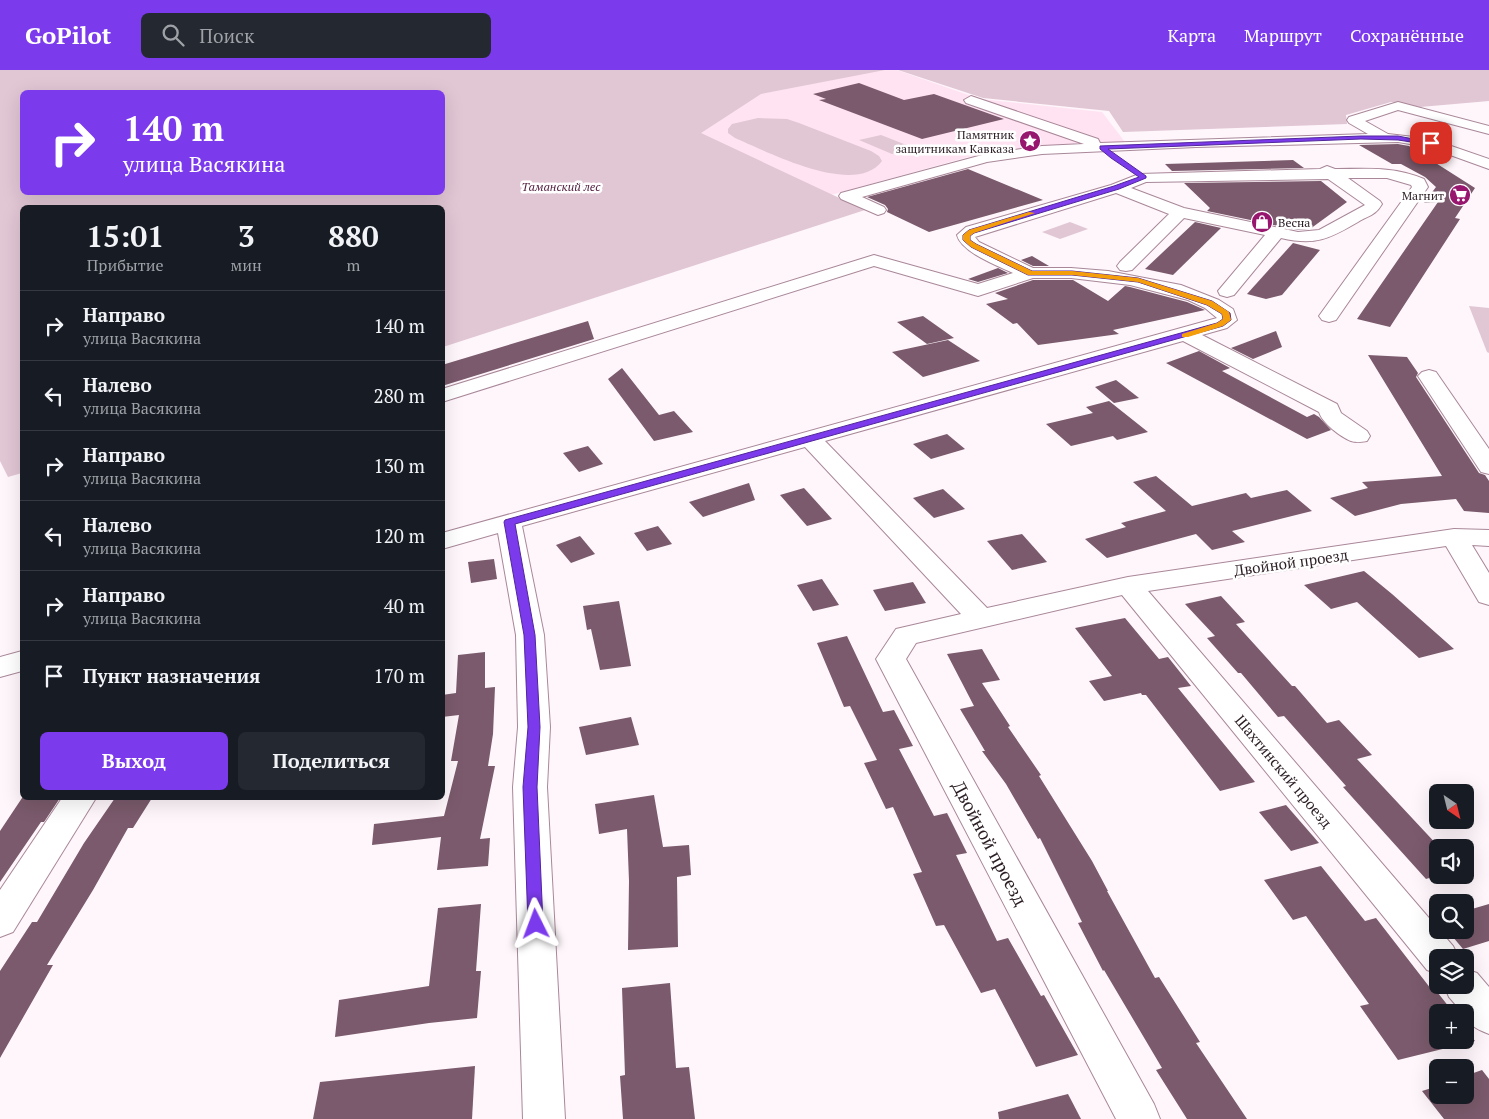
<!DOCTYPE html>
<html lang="ru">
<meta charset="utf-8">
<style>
:root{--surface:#171b24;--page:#242831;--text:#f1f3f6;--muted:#9ea1a6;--line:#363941;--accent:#7c3aed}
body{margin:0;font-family:"PT Serif",serif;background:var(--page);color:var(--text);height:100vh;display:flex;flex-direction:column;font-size:19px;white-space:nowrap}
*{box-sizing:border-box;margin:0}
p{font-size:16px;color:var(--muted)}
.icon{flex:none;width:28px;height:28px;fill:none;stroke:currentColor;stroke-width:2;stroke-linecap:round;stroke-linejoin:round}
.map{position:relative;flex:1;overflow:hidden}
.side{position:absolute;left:20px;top:135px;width:425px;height:595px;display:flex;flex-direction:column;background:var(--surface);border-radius:8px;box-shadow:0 5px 20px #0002}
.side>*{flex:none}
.banner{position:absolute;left:20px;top:20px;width:425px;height:105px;border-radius:8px;box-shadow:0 5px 20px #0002;background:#7c3aed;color:#fff;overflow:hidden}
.needle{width:32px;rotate:145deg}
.buttons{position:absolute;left:1429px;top:714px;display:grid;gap:10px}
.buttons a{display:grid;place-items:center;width:45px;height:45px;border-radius:8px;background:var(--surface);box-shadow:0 5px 20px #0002;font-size:25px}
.pin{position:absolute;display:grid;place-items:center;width:42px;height:42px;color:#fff;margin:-21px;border-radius:10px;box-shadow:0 2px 8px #0006}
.me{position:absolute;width:55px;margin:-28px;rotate:357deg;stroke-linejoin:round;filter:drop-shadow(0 0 4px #0008)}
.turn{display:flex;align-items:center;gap:18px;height:105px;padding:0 20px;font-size:22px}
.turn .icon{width:65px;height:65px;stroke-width:2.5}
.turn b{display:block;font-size:35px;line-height:42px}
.eta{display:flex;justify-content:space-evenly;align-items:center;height:85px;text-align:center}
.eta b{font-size:30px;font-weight:700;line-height:35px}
.button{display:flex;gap:10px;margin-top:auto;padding:10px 20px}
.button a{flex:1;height:58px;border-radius:8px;background:var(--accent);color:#fff;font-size:20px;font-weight:700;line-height:58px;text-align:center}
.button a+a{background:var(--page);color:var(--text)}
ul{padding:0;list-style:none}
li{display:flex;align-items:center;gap:15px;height:70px;padding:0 20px;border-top:1px solid var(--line)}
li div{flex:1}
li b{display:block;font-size:19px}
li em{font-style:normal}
header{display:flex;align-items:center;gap:30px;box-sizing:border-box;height:70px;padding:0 25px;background:var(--accent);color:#fff}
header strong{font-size:24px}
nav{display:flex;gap:28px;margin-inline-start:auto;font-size:18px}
.search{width:350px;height:45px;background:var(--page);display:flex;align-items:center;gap:12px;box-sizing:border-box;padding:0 18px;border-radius:8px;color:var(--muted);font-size:19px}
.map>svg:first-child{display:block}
</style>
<header>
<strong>GoPilot</strong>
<div class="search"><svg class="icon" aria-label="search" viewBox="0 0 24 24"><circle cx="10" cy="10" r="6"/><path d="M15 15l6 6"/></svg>Поиск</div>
<nav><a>Карта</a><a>Маршрут</a><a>Сохранённые</a></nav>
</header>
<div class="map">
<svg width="1489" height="1049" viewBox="0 0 1489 1049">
<rect width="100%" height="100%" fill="#fef6fa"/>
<polygon fill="#ffe3f2" points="881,0 897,0 980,29 1102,42 1125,72 1028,79 968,87 831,125 698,63 759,24"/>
<g fill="#e1c6d4" fill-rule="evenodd">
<path d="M 0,0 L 885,0 L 761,24 L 701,63 L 865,140 L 443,277 L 442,138 L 22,138 L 22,403 L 8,407 L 0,391 ZM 22,22 L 442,22 L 442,122 L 22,122 Z"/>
<polygon points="898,0 1489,0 1489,31 1420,37 1391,32 1346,45 1347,54 1123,62 1109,41 983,28"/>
<path d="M 758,48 L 787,49 L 799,53 L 871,81 L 879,86 L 882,91 C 855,128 766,81 735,68 L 728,63 L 728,59 L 732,54 Z"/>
<polygon points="881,65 914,78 892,84 859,70"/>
<polygon points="1070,152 1088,159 1060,169 1042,162"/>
<polygon points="1469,236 1489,238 1489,283 1487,282"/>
</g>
<g fill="#7a5a6c">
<polygon points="859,13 904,30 934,24 1004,49 922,69 819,30 826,29 813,24"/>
<polygon points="1398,74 1409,76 1475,118 1455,148 1460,149 1390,257 1357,249 1438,132 1424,133 1436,117 1425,107 1401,94 1392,94 1359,75"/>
<polygon points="1293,90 1304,98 1172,101 1165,94"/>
<polygon points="968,99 1043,130 929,162 887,142 888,139 885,135 867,127"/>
<polygon points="1321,111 1347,132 1310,159 1298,160 1207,141 1210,138 1184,113"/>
<polygon points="1195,152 1221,158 1173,205 1145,199"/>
<polygon points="1293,173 1320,180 1282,225 1266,229 1247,224"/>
<polygon points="1032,186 1049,196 1033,196 1021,190"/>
<polygon points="998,198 1008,203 978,212 968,209"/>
<polygon points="1033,210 1073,210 1108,231 1125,216 1130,217 1187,232 1205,240 1113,260 1119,264 1038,275 1017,253 1013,254 986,234 1008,229 995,223"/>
<polygon points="923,246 954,268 927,274 897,252"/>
<polygon points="588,251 594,269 442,316 442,295"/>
<polygon points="1276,261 1282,277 1253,289 1231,278"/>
<polygon points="948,270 980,291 923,307 892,282"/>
<polygon points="1199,281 1230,298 1222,301 1307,347 1314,344 1319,347 1331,360 1307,369 1166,293"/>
<polygon points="1368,285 1407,287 1418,303 1416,307 1479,403 1485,405 1489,411 1489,443 1464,441 1456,429 1401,434 1355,446 1330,428 1368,418 1362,412 1442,406"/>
<polygon points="622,298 659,345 674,341 693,362 654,371 608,309"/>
<polygon points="1116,310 1139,328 1114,333 1095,317"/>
<polygon points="1109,331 1148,362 1117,370 1113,366 1071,376 1046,354 1093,343 1086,337"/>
<polygon points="947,364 965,379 931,389 913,374"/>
<polygon points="588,376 603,394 579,402 563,383"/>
<polygon points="1156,406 1192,436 1246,423 1251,428 1287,420 1312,441 1232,461 1245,472 1212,480 1196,464 1107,488 1085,469 1126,457 1121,453 1166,441 1133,412"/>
<polygon points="749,413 755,430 703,447 689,432"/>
<polygon points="804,418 832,449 807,456 780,425"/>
<polygon points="943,419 965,439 934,448 913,428"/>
<polygon points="658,456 672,474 647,481 634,463"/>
<polygon points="1022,464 1047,492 1012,500 987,471"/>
<polygon points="580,466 595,484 571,493 556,475"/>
<polygon points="494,489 497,509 471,513 468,492"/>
<polygon points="1364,501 1392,524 1454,579 1419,588 1357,532 1331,539 1304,515"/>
<polygon points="822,509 839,535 813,541 797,515"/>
<polygon points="913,512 926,533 885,541 873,520"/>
<polygon points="1221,526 1245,552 1236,554 1292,616 1295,616 1327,653 1339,650 1372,685 1357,689 1440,778 1438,778 1438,805 1439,805 1426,809 1343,717 1346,716 1284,646 1278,647 1241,603 1238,603 1207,568 1215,566 1185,534"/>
<polygon points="619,531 631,596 600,600 591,559 587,560 583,536"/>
<polygon points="1125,548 1159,589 1168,587 1191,616 1178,618 1255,712 1220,721 1146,625 1142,625 1141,623 1104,631 1089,611 1112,606 1075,558"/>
<polygon points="847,566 883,642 894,640 913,676 899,679 934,746 947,743 967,783 956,785 997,871 1008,868 1041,926 1044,925 1078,985 1036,997 995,919 981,923 944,855 936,856 913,804 922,802 893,737 886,739 864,693 877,690 850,636 844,637 817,573"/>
<polygon points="982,579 1000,610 982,613 1010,656 1008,657 1041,705 1039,706 1092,791 1108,821 1107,821 1155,908 1159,907 1200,972 1196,973 1247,1049 1187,1049 1156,1000 1162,998 1104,900 1103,901 1078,853 1082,852 1040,768 1038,769 1006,714 982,681 985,681 960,639 974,636 947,584"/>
<polygon points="485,582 485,618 495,617 493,664 488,696 495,696 480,769 490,768 488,796 437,800 441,767 372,775 374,754 444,746 458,691 451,691 459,645 442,647 442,625 456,623 458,585"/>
<polygon points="631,647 639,675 586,685 579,657"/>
<polygon points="654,725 663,777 689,775 691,805 677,807 678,877 628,880 629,811 627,759 599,764 595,734"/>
<polygon points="22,728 60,728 44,752 41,752 0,812 0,761"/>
<polygon points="115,728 152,728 133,758 128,758 93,820 47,895 53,895 0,988 0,901 32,852 37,852 84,773"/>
<polygon points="1286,735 1319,773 1291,781 1259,742"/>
<polygon points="1321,796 1365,851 1376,848 1431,919 1434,918 1453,942 1438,942 1438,970 1465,970 1465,958 1475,971 1398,990 1360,936 1369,934 1306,846 1293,850 1264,810"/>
<polygon points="481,834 476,901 481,901 477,948 429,953 335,967 339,930 429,916 438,838"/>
<polygon points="1489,834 1489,871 1463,879 1447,860 1465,860 1465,841"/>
<polygon points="670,913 676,998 689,997 695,1049 623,1049 620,1006 625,1005 622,918"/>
<polygon points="475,996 472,1049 313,1049 320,1012"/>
<polygon points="1482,1000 1489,1009 1489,1049 1444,1049 1422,1021 1438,1016 1438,1025 1465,1025 1465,1006"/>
<polygon points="1068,1024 1081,1049 999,1049 998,1042"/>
</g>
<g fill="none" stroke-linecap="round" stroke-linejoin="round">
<g stroke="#a98799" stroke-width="2">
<g id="minor">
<polygon points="971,26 1098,69 1100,73 1368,64 1349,53 1347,50 1349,47 1398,32 1489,56 1489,64 1398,40 1365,51 1388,64 1431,69 1489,89 1489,99 1428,77 1398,72 1196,77 1042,84 987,92 862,127 884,137 886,140 884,143 878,145 841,129 839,126 841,123 986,84 1042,76 1084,74 966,33 964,30"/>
<path d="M 1327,96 L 1335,99 C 1366,99 1394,96 1424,109 L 1428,117 L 1336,250 L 1329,252 L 1322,250 L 1319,246 L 1412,117 L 1411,115 L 1387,108 L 1348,108 L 1380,131 L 1382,134 C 1375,146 1369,145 1358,152 C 1329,169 1315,176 1281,168 L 1234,225 L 1227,227 L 1220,225 L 1218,221 L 1265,165 L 1184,148 L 1132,200 L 1126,201 L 1120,200 L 1117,196 L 1120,192 L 1169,144 L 1116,123 L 975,167 L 979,172 L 1033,198 L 1071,198 L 1108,201 L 1181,215 L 1219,230 L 1233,239 L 1237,250 L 1227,258 L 1202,265 L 1337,334 L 1341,343 L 1367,361 L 1370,366 L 1367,371 C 1361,372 1357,373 1351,371 C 1341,367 1322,353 1319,342 L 1183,271 L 825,371 L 987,538 L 1128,507 L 1454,459 L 1489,460 L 1489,476 L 1472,475 L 1489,503 L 1489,535 L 1479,532 L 1446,476 L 1148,521 L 1453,876 L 1459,888 L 1438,888 L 1438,904 L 1427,900 L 1122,525 L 916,573 L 906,589 L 1154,1034 L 1160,1049 L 1116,1049 L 876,589 L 896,559 L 961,544 L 805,377 L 522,456 L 544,565 L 550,657 L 547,717 L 565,1049 L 523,1049 L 513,717 L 518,657 L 516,565 L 498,463 L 442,479 L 442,463 L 1217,248 L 1205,238 L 1188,230 L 1130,215 L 1071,208 L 1033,208 L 978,226 L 874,196 L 442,332 L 442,319 L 874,185 L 978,214 L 1013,203 C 998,196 961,182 957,165 L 966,157 L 1111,115 L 1139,104 L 1320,99 ZM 1328,109 L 1365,135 L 1319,160 L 1298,162 L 1184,138 L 1131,118 L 1146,112 Z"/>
<polygon points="1429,300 1436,302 1489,379 1489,404 1481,402 1418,306 1422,302"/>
<polygon points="22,581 22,601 0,607 0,587"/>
<polygon points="62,728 96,728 13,862 0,867 0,820"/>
<path d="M 1465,899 L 1477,903 L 1489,917 L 1489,964 C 1479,960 1466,955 1465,942 L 1462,942 L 1449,927 L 1444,915 L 1465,915 Z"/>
</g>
</g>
<use href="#minor" fill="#fff" fill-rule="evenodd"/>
</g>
<polygon fill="#7c3aed" stroke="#51269a" points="1361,66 1398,66 1434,73 1431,75 1398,70 1361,69 1108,79 1146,106 1146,108 1119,119 974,163 970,166 970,170 976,174 1032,201 1072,201 1138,208 1212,231 1230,243 1231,250 1223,256 515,454 535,565 540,657 537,717 543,854 541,858 536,860 530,858 528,854 523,717 528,657 524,565 504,452 505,450 1217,253 1223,249 1222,244 1207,235 1138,212 1072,205 1028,205 971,177 963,170 963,165 969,160 1114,116 1139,107 1111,88 1100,79 1100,76"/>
<polygon fill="#f59e0b" points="1029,142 1035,143 974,163 970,166 970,170 976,174 1032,201 1072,201 1138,208 1212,231 1229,242 1231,250 1223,256 1188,267 1182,267 1182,264 1217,253 1223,249 1222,244 1207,235 1138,212 1072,205 1028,205 971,177 963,170 963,165 969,160"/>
<defs>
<g id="sight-disc" transform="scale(1.125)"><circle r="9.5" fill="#97176e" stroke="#fff"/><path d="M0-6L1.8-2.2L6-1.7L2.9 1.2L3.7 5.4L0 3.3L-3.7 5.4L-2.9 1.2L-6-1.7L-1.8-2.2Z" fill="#fff"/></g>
<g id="supermarket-disc" transform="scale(1.125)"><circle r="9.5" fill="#97176e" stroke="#fff"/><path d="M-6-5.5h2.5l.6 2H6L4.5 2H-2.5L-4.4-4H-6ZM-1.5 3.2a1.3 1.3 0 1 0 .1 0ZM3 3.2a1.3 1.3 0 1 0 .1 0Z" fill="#fff"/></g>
<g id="shop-disc" transform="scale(1.125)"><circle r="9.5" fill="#97176e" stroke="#fff"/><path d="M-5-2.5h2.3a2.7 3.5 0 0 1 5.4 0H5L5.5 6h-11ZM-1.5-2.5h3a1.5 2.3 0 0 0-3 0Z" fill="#fff"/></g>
</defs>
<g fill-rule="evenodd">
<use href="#sight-disc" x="1030" y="71"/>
<use href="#supermarket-disc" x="1460" y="125"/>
<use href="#shop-disc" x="1262" y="152"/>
</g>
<g text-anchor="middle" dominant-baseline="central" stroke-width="5" stroke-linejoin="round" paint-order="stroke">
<g font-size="12" fill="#2a1d24" stroke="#fff" text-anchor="end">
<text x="1014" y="64">Памятник<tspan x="1014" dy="14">защитникам Кавказа</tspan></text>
<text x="1444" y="125">Магнит</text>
<text x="1278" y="152" text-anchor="start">Весна</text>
</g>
<g font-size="12" font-style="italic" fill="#552141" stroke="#fff">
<text x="561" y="116">Таманский лес</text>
</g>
<g font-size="15" fill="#2a1d24" stroke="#fff">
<text transform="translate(1291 492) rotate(-8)">Двойной проезд</text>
<text transform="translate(1284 701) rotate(50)">Шахтинский проезд</text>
</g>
<g font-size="18" fill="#2a1d24" stroke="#fff">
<text transform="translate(990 773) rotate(62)">Двойной проезд</text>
</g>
</g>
</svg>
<div class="buttons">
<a><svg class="needle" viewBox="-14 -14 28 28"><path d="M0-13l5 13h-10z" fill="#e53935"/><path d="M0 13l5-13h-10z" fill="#9ea1a6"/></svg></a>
<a><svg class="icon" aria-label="sound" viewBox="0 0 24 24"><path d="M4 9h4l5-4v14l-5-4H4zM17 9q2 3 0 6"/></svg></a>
<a><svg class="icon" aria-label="search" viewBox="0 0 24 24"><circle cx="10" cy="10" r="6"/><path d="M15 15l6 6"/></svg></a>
<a><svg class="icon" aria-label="layers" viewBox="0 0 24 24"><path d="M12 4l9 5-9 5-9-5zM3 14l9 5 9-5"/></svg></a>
<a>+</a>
<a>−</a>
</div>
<div class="pin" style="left:1431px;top:73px;background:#d93025"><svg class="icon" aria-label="arrive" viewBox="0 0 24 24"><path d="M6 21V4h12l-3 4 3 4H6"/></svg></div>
<svg class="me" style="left:536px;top:854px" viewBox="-20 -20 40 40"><path d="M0-17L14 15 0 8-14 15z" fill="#7c3aed" stroke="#fff" stroke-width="4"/></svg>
<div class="banner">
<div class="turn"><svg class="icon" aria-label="right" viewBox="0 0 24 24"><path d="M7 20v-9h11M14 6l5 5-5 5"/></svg><div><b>140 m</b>улица Васякина</div></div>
</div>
<section class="side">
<div class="eta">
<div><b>15:01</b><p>Прибытие</p></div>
<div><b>3</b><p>мин</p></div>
<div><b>880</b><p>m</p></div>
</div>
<ul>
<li><svg class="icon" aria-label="right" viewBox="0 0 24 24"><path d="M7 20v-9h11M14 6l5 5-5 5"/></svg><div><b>Направо</b><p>улица Васякина</p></div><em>140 m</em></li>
<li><svg class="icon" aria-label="left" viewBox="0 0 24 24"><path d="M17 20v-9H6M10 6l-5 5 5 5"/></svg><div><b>Налево</b><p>улица Васякина</p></div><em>280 m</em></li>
<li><svg class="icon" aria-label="right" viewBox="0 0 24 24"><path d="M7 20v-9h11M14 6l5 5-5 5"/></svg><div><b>Направо</b><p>улица Васякина</p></div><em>130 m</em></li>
<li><svg class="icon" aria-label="left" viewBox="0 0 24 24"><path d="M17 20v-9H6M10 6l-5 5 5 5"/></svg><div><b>Налево</b><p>улица Васякина</p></div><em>120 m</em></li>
<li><svg class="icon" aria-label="right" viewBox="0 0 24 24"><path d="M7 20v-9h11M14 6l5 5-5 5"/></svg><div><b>Направо</b><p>улица Васякина</p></div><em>40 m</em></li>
<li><svg class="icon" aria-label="arrive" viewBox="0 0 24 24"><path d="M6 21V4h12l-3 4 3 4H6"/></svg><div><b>Пункт назначения</b></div><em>170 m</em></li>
</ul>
<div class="button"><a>Выход</a><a>Поделиться</a></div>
</section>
</div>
